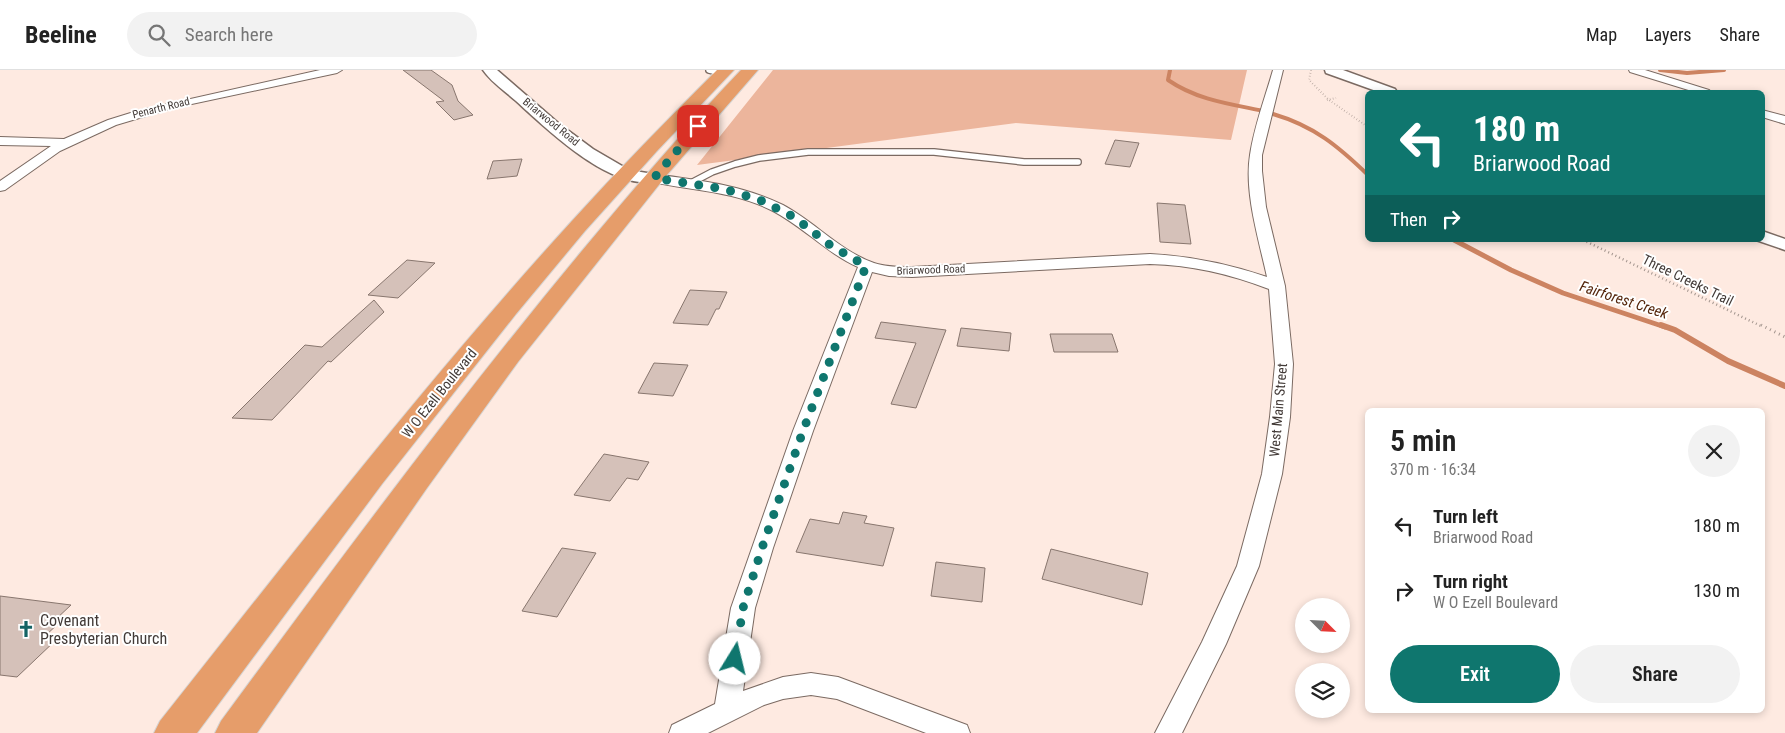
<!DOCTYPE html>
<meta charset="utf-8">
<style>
:root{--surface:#fff;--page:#f2f2f2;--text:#222;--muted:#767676;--line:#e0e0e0;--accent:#0f766e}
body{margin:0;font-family:"Roboto Condensed",sans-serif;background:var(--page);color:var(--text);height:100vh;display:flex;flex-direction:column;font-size:19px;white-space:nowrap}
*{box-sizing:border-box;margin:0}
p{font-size:16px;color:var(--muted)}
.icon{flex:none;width:28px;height:28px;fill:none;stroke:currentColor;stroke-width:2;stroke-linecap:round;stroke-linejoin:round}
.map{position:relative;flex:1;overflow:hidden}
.side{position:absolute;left:1365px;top:338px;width:400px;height:305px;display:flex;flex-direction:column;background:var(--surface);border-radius:8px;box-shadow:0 2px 8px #0003}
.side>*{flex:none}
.top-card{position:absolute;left:1365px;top:20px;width:400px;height:152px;border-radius:8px;box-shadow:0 2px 8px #0003;background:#0f766e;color:#fff;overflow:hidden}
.needle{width:32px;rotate:114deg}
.controls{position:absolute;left:1295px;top:528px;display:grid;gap:10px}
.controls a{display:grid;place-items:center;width:55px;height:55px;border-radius:50%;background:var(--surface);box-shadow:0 2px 8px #0003;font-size:25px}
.pin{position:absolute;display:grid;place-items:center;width:42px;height:42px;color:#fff;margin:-21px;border-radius:10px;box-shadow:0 2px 8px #0006}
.me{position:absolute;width:55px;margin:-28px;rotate:9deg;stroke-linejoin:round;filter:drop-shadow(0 0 4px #0008)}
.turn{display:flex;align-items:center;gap:18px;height:105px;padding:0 25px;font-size:22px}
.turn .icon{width:65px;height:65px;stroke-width:2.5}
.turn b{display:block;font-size:35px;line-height:42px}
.then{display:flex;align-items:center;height:48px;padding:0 25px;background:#0003;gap:10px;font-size:19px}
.round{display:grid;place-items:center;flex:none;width:52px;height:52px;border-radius:26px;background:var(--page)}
.summary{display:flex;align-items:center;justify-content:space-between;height:85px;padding:0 25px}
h1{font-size:30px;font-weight:600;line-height:38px}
.button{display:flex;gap:10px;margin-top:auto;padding:10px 25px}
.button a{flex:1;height:58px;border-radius:30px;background:var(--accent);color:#fff;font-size:20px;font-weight:600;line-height:58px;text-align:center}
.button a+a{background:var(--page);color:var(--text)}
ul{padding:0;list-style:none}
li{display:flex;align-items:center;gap:15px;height:65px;padding:0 25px}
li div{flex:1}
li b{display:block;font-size:19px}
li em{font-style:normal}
header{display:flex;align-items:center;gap:30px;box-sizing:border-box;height:70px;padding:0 25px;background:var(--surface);border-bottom:1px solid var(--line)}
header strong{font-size:24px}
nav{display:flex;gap:28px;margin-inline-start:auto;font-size:18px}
.search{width:350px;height:45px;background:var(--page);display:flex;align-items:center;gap:12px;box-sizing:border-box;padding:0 18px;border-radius:28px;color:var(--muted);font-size:19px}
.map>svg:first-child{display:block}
</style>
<header>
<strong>Beeline</strong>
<div class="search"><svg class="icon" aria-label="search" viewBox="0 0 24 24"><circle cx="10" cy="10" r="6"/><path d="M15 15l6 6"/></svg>Search here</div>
<nav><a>Map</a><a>Layers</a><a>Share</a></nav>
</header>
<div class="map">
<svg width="1785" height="663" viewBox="0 0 1785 663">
<rect width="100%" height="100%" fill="#feeae1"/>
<polygon fill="#ecb59c" points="773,0 1247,0 1231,70 1016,53 697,95"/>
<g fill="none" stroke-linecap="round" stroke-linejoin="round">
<g stroke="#cc8361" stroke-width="4">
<path d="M 1170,0 L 1168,10 C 1197,30 1230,34 1264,41"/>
<polyline points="1660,0 1687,3 1724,0"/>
<path d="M 1273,44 C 1314,56 1338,76 1368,105"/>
</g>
<polyline stroke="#cc8361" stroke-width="5" points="1454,170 1511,200 1563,223 1665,257"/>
<polyline stroke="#cc8361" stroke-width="6" points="1661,255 1675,260 1728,291 1785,316"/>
</g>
<g fill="#d5c1b9" stroke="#88766e">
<polygon points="403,0 431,0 452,15 458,31 473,45 454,50 436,32 444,31"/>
<polygon points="1115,70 1139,73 1130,97 1105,94"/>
<polygon points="522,89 517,106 487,109 493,91"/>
<polygon points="1157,133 1185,135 1191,174 1160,172"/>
<polygon points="407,190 435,193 398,228 368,225"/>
<polygon points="690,220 727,222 719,239 716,239 708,255 673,253"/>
<polygon points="374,230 384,242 331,292 328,291 272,350 232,348 305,275 322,277"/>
<polygon points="881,252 946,260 916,338 891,334 916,273 875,268"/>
<polygon points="961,258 1011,263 1009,281 957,276"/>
<polygon points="1050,264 1112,264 1118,282 1054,282"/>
<polygon points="654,293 688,295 673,326 638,323"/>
<polygon points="604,384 649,392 638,410 627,408 610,431 574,425"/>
<polygon points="843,442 867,446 864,453 894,458 883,496 796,482 810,449 839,454"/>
<polygon points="562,478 596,483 557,547 522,541"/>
<polygon points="1051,479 1148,503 1142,535 1042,509"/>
<polygon points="936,492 985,498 982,532 931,526"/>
<polygon points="0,526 71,535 55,550 61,551 44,567 57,569 17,607 0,605"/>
</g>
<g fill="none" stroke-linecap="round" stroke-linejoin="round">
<g stroke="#7b6a62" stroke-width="8">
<g id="service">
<polyline points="709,0 723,3"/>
<polyline points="691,113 712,102 735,94 759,88 808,82 934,82 1024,92 1078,92"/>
</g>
</g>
<g stroke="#7b6a62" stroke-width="2">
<g id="minor">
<polygon points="320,0 342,0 337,3 173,38 116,55 60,81 5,120 0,121 0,111 51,76 0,75 0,67 64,69 108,50 137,41"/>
<path d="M 1273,0 L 1283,0 L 1262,85 L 1262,101 L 1266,137 L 1285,216 L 1293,294 L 1290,347 L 1282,404 L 1259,496 L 1226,574 L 1182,663 L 1155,663 L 1202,572 L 1237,496 L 1262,404 L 1270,347 L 1275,294 L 1269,219 C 1230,204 1192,195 1150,194 L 912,207 L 889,206 L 872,202 L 813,361 L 773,478 L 755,538 L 743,621 L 783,607 L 811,603 L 838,607 L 967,655 L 970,663 L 926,663 L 837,629 L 811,625 L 783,629 L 764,635 L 708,663 L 669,663 L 672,655 L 715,634 L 731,538 L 793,361 L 858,197 C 826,183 803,156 771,140 C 730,120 691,121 648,111 L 646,108 L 648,105 L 653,104 C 697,110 743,115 783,135 C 815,152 840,181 874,193 C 886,197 899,197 912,197 L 1150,184 C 1190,186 1229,194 1267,207 C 1259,170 1244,123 1250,85 C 1254,57 1265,28 1273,0 Z"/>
<polygon points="1629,0 1645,0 1709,20 1711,22 1695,22 1630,2"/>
<polygon points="1762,40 1785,46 1785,54 1762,47"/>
</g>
</g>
<g stroke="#7b6a62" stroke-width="3">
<g id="tertiary">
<path d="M 483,0 L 497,0 L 558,53 L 593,79 L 629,100 L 659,105 L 661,108 L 659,111 C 612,123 548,60 516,31 C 505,21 491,12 483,0 Z"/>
<polygon points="1325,0 1343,0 1395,19 1397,22 1379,22 1326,3"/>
<polygon points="1762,161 1785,169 1785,180 1756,170 1762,170"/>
</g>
</g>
<g stroke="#d5d4d3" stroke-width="2">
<g id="primary">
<path d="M 717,0 L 734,0 L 657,81 L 585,161 L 516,244 L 382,414 L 197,663 L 154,663 L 160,651 C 294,482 426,311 571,152 C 618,100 667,50 717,0 Z"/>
<path d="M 741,0 L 758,0 L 666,106 L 518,292 L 427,418 L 257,663 L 215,663 L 221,651 C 338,492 455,334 581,182 C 633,120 685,58 741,0 Z"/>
</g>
</g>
<g stroke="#a4968f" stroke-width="2" stroke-dasharray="0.5 2.5" stroke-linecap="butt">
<polyline points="1311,0 1309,10 1329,30 1368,57"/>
<polyline points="1327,30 1336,28"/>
</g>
<polyline stroke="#a4968f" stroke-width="2.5" stroke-dasharray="1 3" stroke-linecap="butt" points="1583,170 1763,257"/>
<polyline stroke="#a4968f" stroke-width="3" stroke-dasharray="1 4" stroke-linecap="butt" points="1761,255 1785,267"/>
<use href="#service" stroke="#fff" stroke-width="5.5"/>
<use href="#minor" fill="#fff" fill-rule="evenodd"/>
<use href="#tertiary" fill="#fff" fill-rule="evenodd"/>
<use href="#primary" fill="#e69d6a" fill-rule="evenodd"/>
</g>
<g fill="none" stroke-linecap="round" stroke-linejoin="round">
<polyline stroke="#0f766e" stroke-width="9" stroke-dasharray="0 16.2" points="698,56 654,108 724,119 760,130 794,147 830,175 866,196 803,361 762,478 743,538 735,589"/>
</g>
<defs>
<g id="church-bare" transform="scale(1.35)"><path d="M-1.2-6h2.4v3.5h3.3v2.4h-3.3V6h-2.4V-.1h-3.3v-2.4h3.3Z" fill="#136364" stroke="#fff" stroke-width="2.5" paint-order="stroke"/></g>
</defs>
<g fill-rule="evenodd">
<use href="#church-bare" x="26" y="559"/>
</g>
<g text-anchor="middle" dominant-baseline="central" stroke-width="4" stroke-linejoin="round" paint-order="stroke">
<g font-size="11" fill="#423a37" stroke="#fff">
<text transform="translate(161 38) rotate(-14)">Penarth Road</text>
<text transform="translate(551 52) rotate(39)">Briarwood Road</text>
<text transform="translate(931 200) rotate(-2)">Briarwood Road</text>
</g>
<g font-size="14" fill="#423a37" stroke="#fff">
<text transform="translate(1688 210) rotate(26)">Three Creeks Trail</text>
<text transform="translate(439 323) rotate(-51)">W O Ezell Boulevard</text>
<text transform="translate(1278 340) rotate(-85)">West Main Street</text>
</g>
<g font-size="15" font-style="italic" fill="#55260c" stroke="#fff">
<text transform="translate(1624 230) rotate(18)">Fairforest Creek</text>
</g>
<g font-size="16" fill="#423a37" stroke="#fff" text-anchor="start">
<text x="40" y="550">Covenant<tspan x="40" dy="18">Presbyterian Church</tspan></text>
</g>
</g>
</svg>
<div class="controls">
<a><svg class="needle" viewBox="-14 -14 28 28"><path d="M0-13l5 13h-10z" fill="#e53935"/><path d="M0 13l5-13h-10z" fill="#767676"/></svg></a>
<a><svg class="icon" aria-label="layers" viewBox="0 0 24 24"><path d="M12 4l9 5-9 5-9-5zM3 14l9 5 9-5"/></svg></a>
</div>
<div class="pin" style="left:698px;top:56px;background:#d93025"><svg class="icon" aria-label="arrive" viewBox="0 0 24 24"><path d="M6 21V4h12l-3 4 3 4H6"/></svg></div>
<svg class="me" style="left:735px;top:589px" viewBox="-20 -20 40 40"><circle r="19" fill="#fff"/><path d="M0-13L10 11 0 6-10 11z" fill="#0f766e"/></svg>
<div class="top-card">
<div class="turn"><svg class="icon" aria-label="left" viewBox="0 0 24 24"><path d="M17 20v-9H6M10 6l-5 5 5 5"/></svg><div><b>180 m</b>Briarwood Road</div></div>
<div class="then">Then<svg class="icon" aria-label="right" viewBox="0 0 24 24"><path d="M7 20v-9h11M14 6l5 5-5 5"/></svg></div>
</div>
<section class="side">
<div class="summary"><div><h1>5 min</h1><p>370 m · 16:34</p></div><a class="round"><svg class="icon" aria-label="close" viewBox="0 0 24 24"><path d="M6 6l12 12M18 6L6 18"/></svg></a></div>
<ul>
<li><svg class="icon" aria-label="left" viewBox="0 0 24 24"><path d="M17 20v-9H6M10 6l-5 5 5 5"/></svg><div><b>Turn left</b><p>Briarwood Road</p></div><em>180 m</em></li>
<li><svg class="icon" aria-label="right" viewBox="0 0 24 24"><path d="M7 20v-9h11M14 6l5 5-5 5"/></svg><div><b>Turn right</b><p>W O Ezell Boulevard</p></div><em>130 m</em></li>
</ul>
<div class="button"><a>Exit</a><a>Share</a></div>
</section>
</div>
